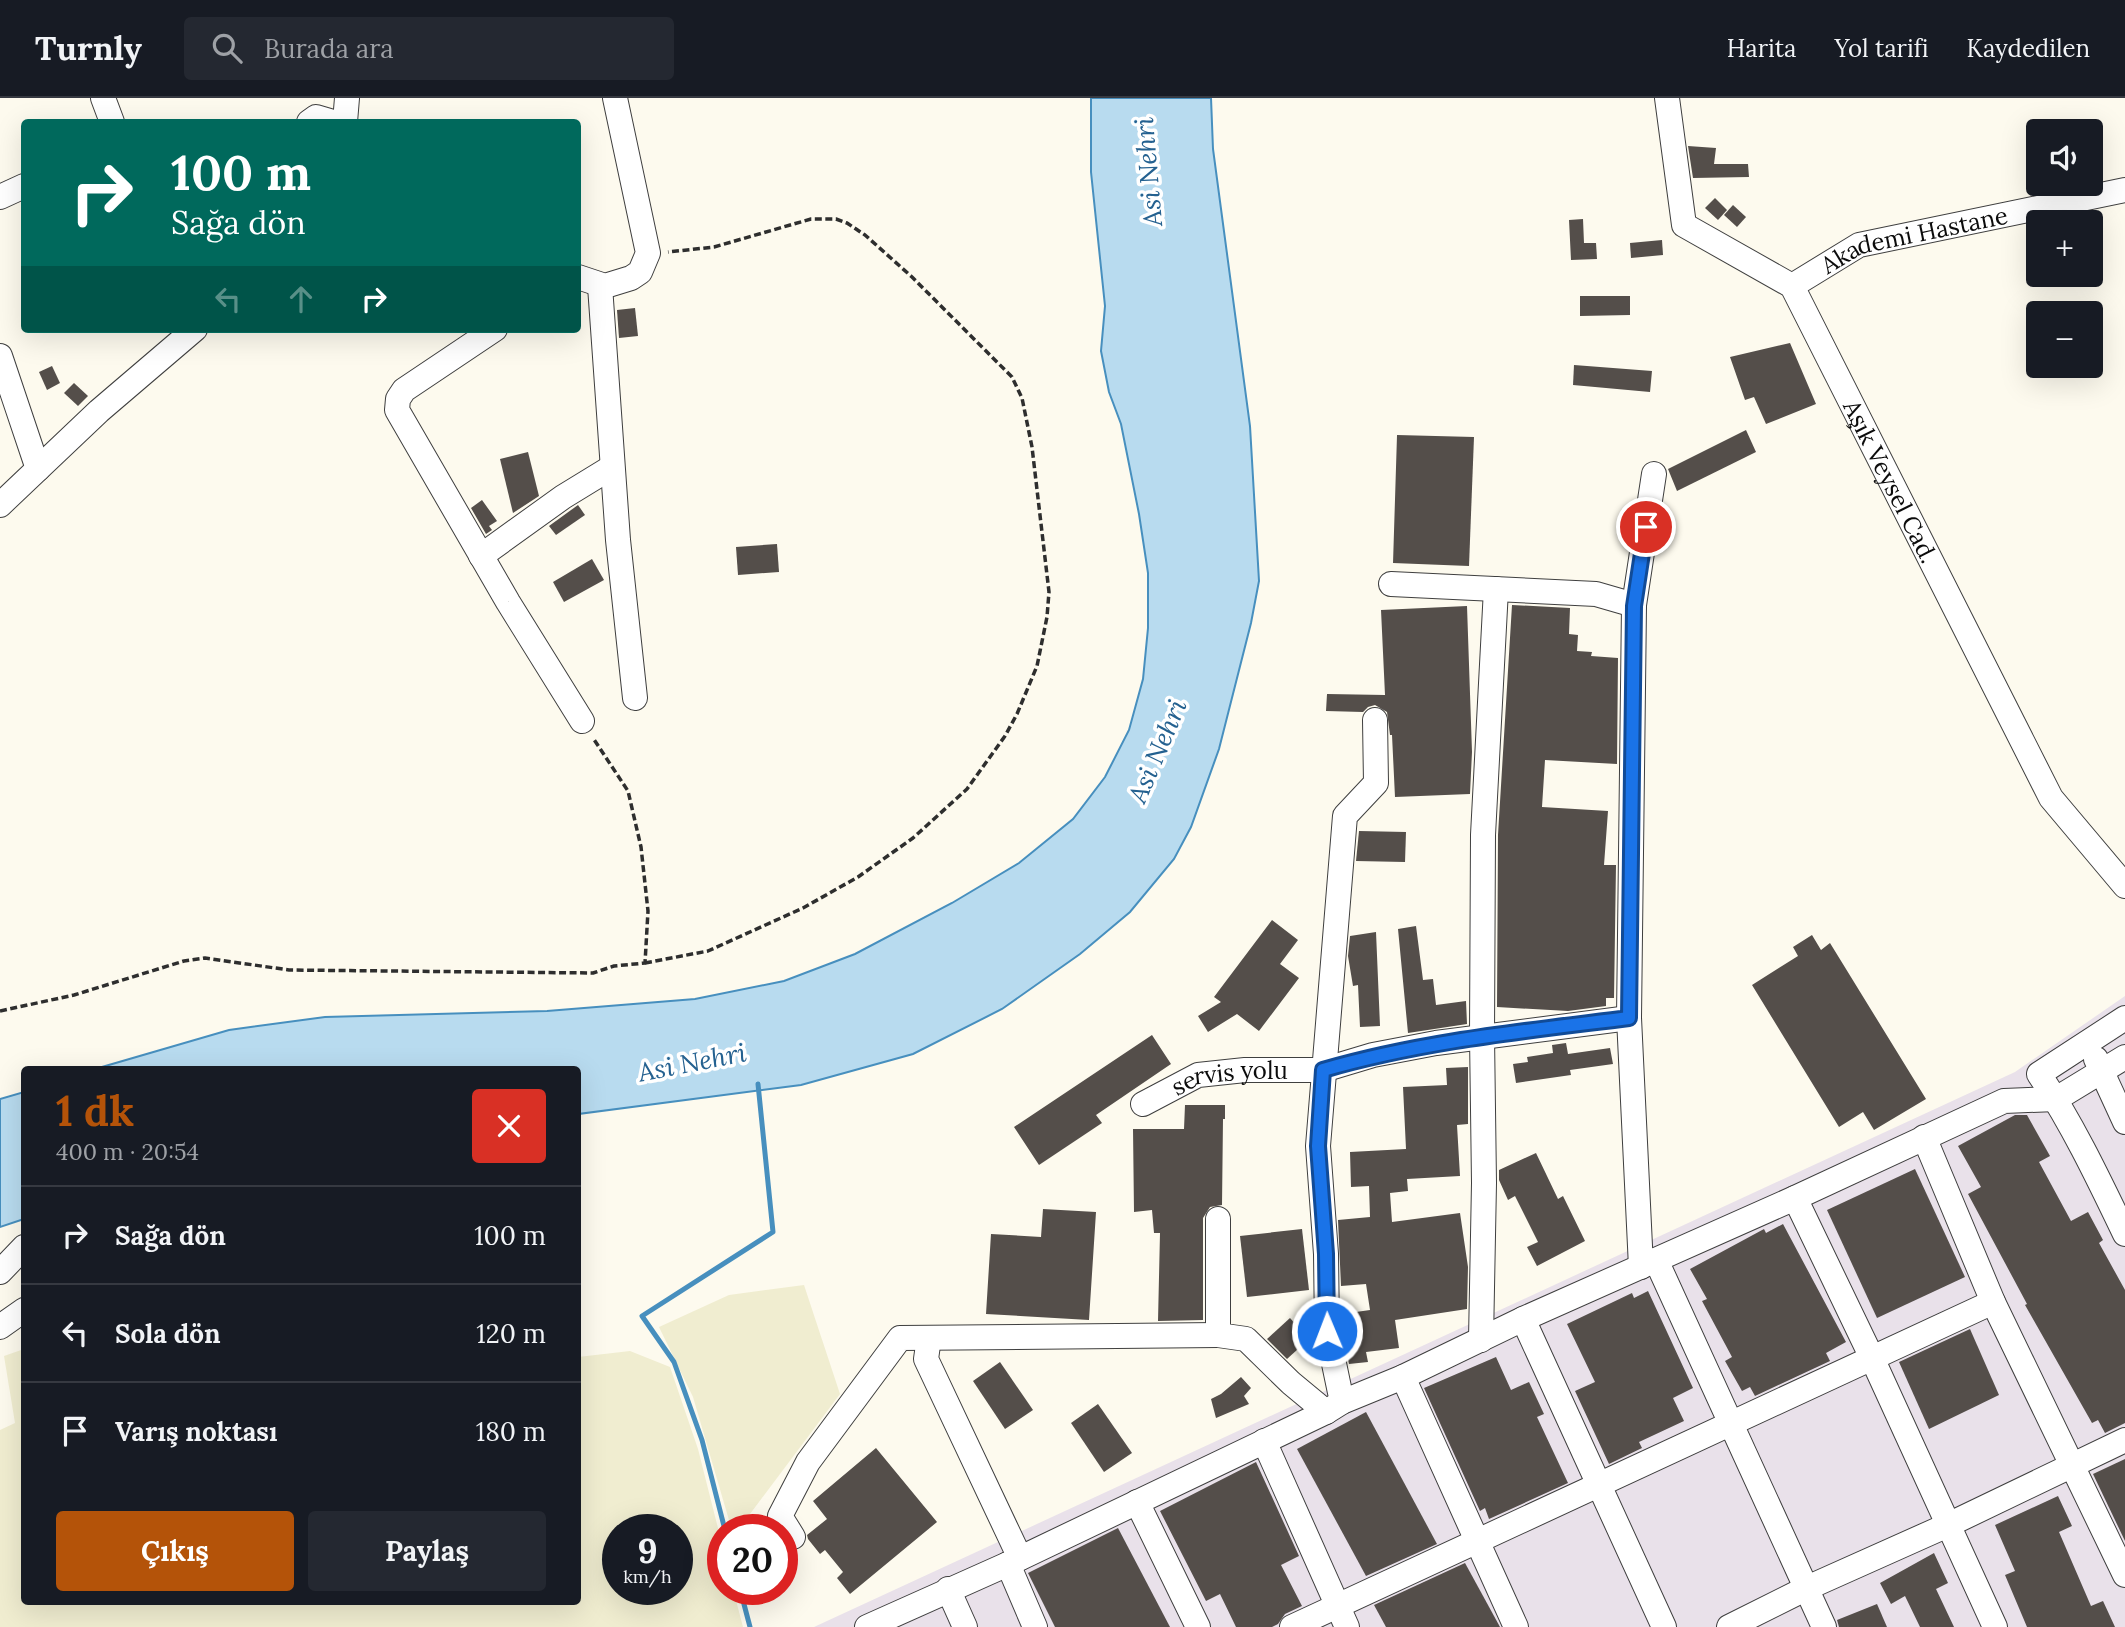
<!DOCTYPE html>
<html lang="tr">
<meta charset="utf-8">
<style>
:root{--surface:#171b24;--page:#242831;--text:#f1f3f6;--muted:#9ea1a6;--line:#363941;--accent:#b45309}
body{margin:0;font-family:Lora,serif;background:var(--page);color:var(--text);height:100vh;display:flex;flex-direction:column;font-size:26px;white-space:nowrap}
*{box-sizing:border-box;margin:0}
p{font-size:23px;color:var(--muted)}
.icon{flex:none;width:38px;height:38px;fill:none;stroke:currentColor;stroke-width:2;stroke-linecap:round;stroke-linejoin:round}
.map{position:relative;flex:1;overflow:hidden}
.side{position:absolute;left:21px;top:968px;width:560px;height:539px;display:flex;flex-direction:column;background:var(--surface);border-radius:7px;box-shadow:0 7px 28px #0002}
.side>*{flex:none}
.top-card{position:absolute;left:21px;top:21px;width:560px;height:214px;border-radius:7px;box-shadow:0 7px 28px #0002;background:#00695c;color:#fff;overflow:hidden}
.tools{position:absolute;left:2026px;top:21px;display:grid;gap:14px}
.tools a{display:grid;place-items:center;width:77px;height:77px;border-radius:7px;background:var(--surface);box-shadow:0 7px 28px #0002;font-size:35px}
.speed{position:absolute;left:602px;top:1416px;display:flex;gap:14px;font-size:35px;font-weight:700;text-align:center}
.speed>*{display:grid;place-content:center;width:91px;height:91px;border-radius:50%;background:var(--surface);box-shadow:0 7px 28px #0002;line-height:1}
.speed small{font-size:18px;font-weight:400}
.speed .limit{border:10px solid #d22;background:#fff;color:#111}
.pin{position:absolute;display:grid;place-items:center;width:60px;height:60px;color:#fff;margin:-30px;border:4px solid #fff;border-radius:50%;box-shadow:0 2px 7px #0007}
.me{position:absolute;width:77px;margin:-38px;rotate:359deg;stroke-linejoin:round;filter:drop-shadow(0 0 5px #0008)}
.turn{display:flex;align-items:center;gap:24px;height:147px;padding:0 35px;font-size:32px}
.turn .icon{width:91px;height:91px;stroke-width:2.5}
.turn b{display:block;font-size:49px;line-height:60px}
.lanes{display:flex;align-items:center;height:66px;padding:0 35px;background:#0003;justify-content:center;gap:35px;direction:ltr}
.lanes .off{opacity:.35}
.round{display:grid;place-items:center;flex:none;width:74px;height:74px;border-radius:7px;background:var(--page)}
.headline{display:flex;align-items:center;justify-content:space-between;height:119px;padding:0 35px}
h1{font-size:42px;font-weight:700;line-height:52px;color:var(--accent)}
.button{display:flex;gap:14px;margin-top:auto;padding:14px 35px}
.button a{flex:1;height:80px;border-radius:7px;background:var(--accent);color:#fff;font-size:28px;font-weight:700;line-height:80px;text-align:center}
.button a+a{background:var(--page);color:var(--text)}
ul{padding:0;list-style:none}
li{display:flex;align-items:center;gap:21px;height:98px;padding:0 35px;border-top:2px solid var(--line)}
li div{flex:1}
li b{display:block;font-size:26px}
li em{font-style:normal}
header{display:flex;align-items:center;gap:42px;box-sizing:border-box;height:98px;padding:0 35px;background:var(--surface);border-bottom:2px solid var(--line)}
header strong{font-size:33px}
nav{display:flex;gap:38px;margin-inline-start:auto;font-size:24px}
.search{width:490px;height:63px;background:var(--page);display:flex;align-items:center;gap:18px;box-sizing:border-box;padding:0 24px;border-radius:7px;color:var(--muted);font-size:26px}
.map>svg:first-child{display:block}
</style>
<header>
<strong>Turnly</strong>
<div class="search"><svg class="icon" aria-label="search" viewBox="0 0 24 24"><circle cx="10" cy="10" r="6"/><path d="M15 15l6 6"/></svg>Burada ara</div>
<nav><a>Harita</a><a>Yol tarifi</a><a>Kaydedilen</a></nav>
</header>
<div class="map">
<svg width="2125" height="1529" viewBox="0 0 2125 1529">
<rect width="100%" height="100%" fill="#fdfaee"/>
<polygon fill="#e9e1ea" points="2125,898 2125,1529 814,1529 2015,974"/>
<g fill="#f0edd0" fill-rule="evenodd">
<polygon points="804,1187 840,1296 747,1420 731,1429 693,1299 659,1229 729,1197"/>
<path d="M 24,1251 L 24,1503 L 578,1503 L 578,1259 L 630,1253 L 670,1269 L 698,1351 L 723,1450 L 723,1491 L 733,1491 L 743,1529 L 0,1529 L 0,1332 L 15,1325 L 4,1258 ZM 618,1432 L 677,1432 L 677,1491 L 618,1491 Z"/>
</g>
<g fill="#b8dbef" stroke="#478fbe" stroke-width="2">
<polygon points="1091,0 1211,0 1213,51 1250,328 1259,483 1251,525 1219,651 1191,729 1174,761 1130,814 1080,856 1002,911 913,956 801,987 578,1016 578,971 95,971 229,932 325,919 547,913 695,901 784,883 855,856 952,805 1019,765 1073,721 1105,679 1129,632 1143,581 1148,530 1148,475 1139,416 1121,326 1109,294 1101,253 1105,208 1091,74"/>
<polygon points="24,994 24,1121 0,1129 0,1001"/>
</g>
<g fill="none" stroke-linecap="round" stroke-linejoin="round">
<g stroke="#478fbe" stroke-width="5">
<polyline points="725,1432 702,1342 674,1264 642,1218 773,1134 758,986"/>
<polyline points="740,1491 750,1529"/>
</g>
</g>
<g fill="#544e4a">
<polygon points="1688,48 1716,50 1714,66 1748,66 1749,79 1693,80"/>
<polygon points="1715,100 1727,112 1718,122 1705,110"/>
<polygon points="1733,107 1746,119 1737,129 1724,117"/>
<polygon points="1583,121 1584,145 1596,145 1597,161 1571,162 1569,122"/>
<polygon points="1662,142 1663,157 1631,160 1630,145"/>
<polygon points="1580,198 1630,198 1630,217 1580,218"/>
<polygon points="635,210 638,238 619,240 617,212"/>
<polygon points="1790,245 1816,306 1766,326 1754,299 1745,302 1730,259"/>
<polygon points="1574,267 1652,273 1650,294 1573,287"/>
<polygon points="52,268 60,285 47,292 39,274"/>
<polygon points="74,285 88,298 78,308 64,295"/>
<polygon points="1746,332 1756,354 1677,393 1668,371"/>
<polygon points="1397,337 1474,339 1469,468 1393,465"/>
<polygon points="528,354 539,398 513,415 500,361"/>
<polygon points="482,402 497,423 489,428 492,432 486,436 471,410"/>
<polygon points="578,407 585,417 556,437 549,428"/>
<polygon points="777,446 779,474 738,477 736,449"/>
<polygon points="592,461 604,482 564,504 553,484"/>
<polygon points="1512,507 1570,510 1569,536 1578,537 1577,553 1592,554 1591,558 1618,560 1617,666 1545,662 1542,709 1608,713 1604,767 1616,767 1614,900 1606,900 1606,908 1568,913 1497,909 1498,737"/>
<polygon points="1467,508 1472,654 1470,696 1395,699 1392,637 1390,637 1387,614 1375,607 1368,609 1363,614 1326,613 1327,596 1385,597 1381,512"/>
<polygon points="1359,733 1406,734 1405,764 1356,763"/>
<polygon points="1272,822 1298,842 1280,866 1299,880 1259,933 1237,916 1208,934 1198,918 1221,904 1214,899"/>
<polygon points="1416,828 1423,882 1433,881 1436,907 1466,903 1467,926 1408,935 1398,831"/>
<polygon points="1376,834 1380,928 1360,929 1358,887 1353,888 1348,858 1350,838"/>
<polygon points="1812,837 1821,852 1830,845 1926,1001 1874,1032 1863,1014 1839,1029 1752,887 1798,858 1793,849"/>
<polygon points="1152,937 1171,966 1096,1017 1102,1025 1039,1067 1014,1029"/>
<polygon points="1566,945 1568,956 1610,950 1613,966 1570,972 1571,977 1516,985 1513,966 1528,964 1527,959 1553,955 1552,947"/>
<polygon points="1468,969 1468,1026 1457,1027 1460,1078 1407,1081 1408,1093 1390,1095 1392,1124 1460,1115 1468,1169 1467,1211 1395,1222 1399,1250 1366,1254 1368,1264 1349,1266 1342,1230 1342,1216 1370,1212 1366,1186 1341,1188 1338,1122 1370,1119 1369,1088 1351,1089 1350,1054 1406,1051 1403,989 1447,987 1446,970"/>
<polygon points="1185,1007 1225,1007 1225,1021 1223,1021 1222,1107 1210,1109 1203,1120 1203,1222 1158,1223 1160,1135 1154,1135 1152,1112 1134,1114 1133,1031 1184,1031"/>
<polygon points="2015,1017 2027,1017 2050,1058 2039,1064 2071,1123 2088,1114 2103,1142 2099,1145 2125,1192 2125,1325 2105,1335 2098,1322 2092,1325 2025,1207 2027,1206 1968,1096 1981,1089 1958,1048"/>
<polygon points="1536,1055 1558,1101 1563,1098 1585,1143 1537,1168 1527,1149 1538,1144 1515,1098 1508,1102 1499,1082 1499,1072"/>
<polygon points="1915,1071 1965,1179 1877,1220 1827,1112"/>
<polygon points="1043,1111 1096,1114 1089,1222 986,1216 991,1136 1041,1139"/>
<polygon points="1783,1126 1846,1244 1826,1255 1830,1263 1755,1298 1750,1289 1742,1293 1725,1263 1732,1259 1702,1203 1707,1201 1690,1171 1764,1131 1766,1135"/>
<polygon points="1302,1131 1309,1192 1247,1199 1240,1138"/>
<polygon points="1648,1193 1693,1290 1673,1300 1684,1323 1639,1344 1642,1350 1609,1366 1575,1293 1595,1284 1567,1226 1632,1195 1634,1200"/>
<polygon points="1290,1220 1309,1241 1287,1261 1267,1241"/>
<polygon points="1970,1231 1999,1297 1929,1331 1899,1264"/>
<polygon points="1496,1259 1511,1292 1529,1284 1544,1316 1537,1319 1568,1385 1489,1421 1485,1410 1480,1413 1424,1290"/>
<polygon points="1000,1264 1033,1312 1005,1331 973,1283"/>
<polygon points="1241,1279 1251,1290 1244,1298 1249,1306 1216,1320 1211,1301 1221,1296"/>
<polygon points="1098,1306 1132,1355 1104,1374 1071,1325"/>
<polygon points="1366,1314 1437,1446 1366,1478 1297,1351"/>
<polygon points="876,1350 937,1424 850,1496 837,1480 843,1474 825,1452 820,1456 808,1441 807,1437 827,1421 813,1403"/>
<polygon points="2125,1361 2125,1443 2093,1376"/>
<polygon points="1256,1364 1299,1458 1281,1467 1302,1508 1285,1516 1278,1526 1272,1529 1236,1529 1220,1496 1206,1503 1160,1413"/>
<polygon points="2058,1398 2072,1428 2059,1434 2091,1508 2103,1503 2115,1529 2027,1529 2005,1477 2015,1473 1995,1427"/>
<polygon points="1118,1430 1170,1529 1055,1529 1028,1475"/>
<polygon points="1934,1455 1948,1485 1936,1491 1954,1529 1920,1529 1905,1498 1891,1506 1880,1485"/>
<polygon points="1465,1465 1500,1529 1386,1529 1374,1507"/>
<polygon points="1877,1506 1887,1529 1839,1529 1837,1522"/>
</g>
<g fill="none" stroke-linecap="round" stroke-linejoin="round">
<g stroke="#3f3f3f" stroke-width="26">
<g id="minor">
<polyline points="103,0 112,24"/>
<path id="s1" d="M 1667,0 L 1684,127 L 1792,188 L 2051,700 L 2125,788"/>
<polyline points="309,24 316,19 333,24"/>
<polyline points="345,24 347,0"/>
<polyline points="0,99 24,88"/>
<polyline points="578,179 605,188 631,180 640,174 648,155 615,0"/>
<polyline points="600,188 618,442 635,600"/>
<path id="s2" d="M 1792,188 L 1859,147 L 2125,92"/>
<polyline points="495,231 404,292 398,301 397,312 508,504 582,623"/>
<polyline points="0,258 38,371"/>
<polyline points="0,407 99,313 195,231"/>
<polyline points="481,458 563,399 612,369"/>
<polyline points="1391,486 1596,496 1634,507 1629,920 1641,1169"/>
<polyline points="1634,507 1654,376"/>
<path d="M 2125,920 L 2039,976 C 2073,1027 2099,1082 2125,1136"/>
<polyline points="2096,961 2125,1024"/>
<path id="s3" d="M 1143,1006 L 1198,977 L 1245,972 L 1323,972 L 1373,957 L 1436,945 L 1629,920"/>
<polyline points="1924,1039 1993,1204 2125,1477"/>
<polyline points="1795,1100 1872,1260 1995,1529"/>
<polyline points="1218,1121 1218,1237 1246,1241 1291,1285 1326,1314"/>
<polyline points="1656,1162 1824,1529"/>
<polyline points="0,1174 24,1149"/>
<polyline points="1523,1221 1664,1529"/>
<polyline points="0,1229 24,1212"/>
<polyline points="929,1240 926,1261 1020,1460"/>
<polyline points="1481,1242 1484,1085 1482,938 1483,737 1496,491"/>
<polyline points="1403,1279 1516,1529"/>
<polyline points="1342,1304 1327,1232 1326,1156 1318,1048 1345,718 1376,685 1375,622"/>
<polyline points="1264,1343 1347,1529"/>
<polyline points="1137,1404 1198,1529"/>
<polyline points="793,1439 780,1418 808,1364 900,1240 1218,1237"/>
<polyline points="1008,1466 1035,1529"/>
<polyline points="948,1491 965,1529"/>
<polyline points="867,1529 1008,1466 1326,1314 1342,1304 1403,1279 1523,1221 1795,1100 2004,1003 2056,1001 2125,959"/>
<polyline points="1292,1529 1993,1204"/>
<polyline points="1729,1529 1807,1490 1948,1427 2125,1342"/>
</g>
</g>
<g stroke="#2e2e2e" stroke-width="3.5" stroke-dasharray="7 3.5" stroke-linecap="butt">
<polyline points="645,865 708,853 803,810 858,779 913,740 967,691 1005,638 1017,616 1037,568 1047,519 1049,494 1032,349 1022,300 1012,279 912,179 865,137 847,125 836,121 811,121 714,149 668,154"/>
<polyline points="0,913 74,897 184,863 205,860 289,872 593,875 614,868 645,865 648,813 641,749 628,693 593,640"/>
</g>
<use href="#minor" stroke="#fff" stroke-width="24"/>
</g>
<g fill="none" stroke-linecap="round" stroke-linejoin="round">
<g stroke="#114b97" stroke-width="18">
<path id="route" d="M 1327,1233 L 1326,1156 L 1318,1048 L 1323,972 C 1423,943 1526,933 1629,920 L 1634,508 L 1646,429"/>
</g>
<use href="#route" stroke="#1a73e8" stroke-width="12"/>
</g>
<g text-anchor="middle" dominant-baseline="central" stroke-width="7" stroke-linejoin="round" paint-order="stroke">
<g font-size="24" fill="#0c0c0c" stroke="#fff">
<text stroke="none"><textPath href="#s2" startOffset="133">Akademi Hastane</textPath></text>
<text stroke="none"><textPath href="#s1" startOffset="471">Aşık Veysel Cad.</textPath></text>
<text stroke="none"><textPath href="#s3" startOffset="93">servis yolu</textPath></text>
</g>
<g font-size="26" font-style="italic" fill="#246190" stroke="#fff">
<text transform="translate(1148 74) rotate(-95)">Asi Nehri</text>
<text transform="translate(1157 653) rotate(-67)">Asi Nehri</text>
<text transform="translate(692 964) rotate(-11)">Asi Nehri</text>
</g>
</g>
</svg>
<div class="tools">
<a><svg class="icon" aria-label="sound" viewBox="0 0 24 24"><path d="M4 9h4l5-4v14l-5-4H4zM17 9q2 3 0 6"/></svg></a>
<a>+</a>
<a>−</a>
</div>
<div class="speed"><div>9<small>km/h</small></div><div class="limit">20</div></div>
<div class="pin" style="left:1646px;top:429px;background:#d93025"><svg class="icon" aria-label="arrive" viewBox="0 0 24 24"><path d="M6 21V4h12l-3 4 3 4H6"/></svg></div>
<svg class="me" style="left:1327px;top:1233px" viewBox="-20 -20 40 40"><circle r="17" fill="#1a73e8" stroke="#fff" stroke-width="3"/><path d="M0-11L8 9 0 5-8 9z" fill="#fff"/></svg>
<div class="top-card">
<div class="turn"><svg class="icon" aria-label="right" viewBox="0 0 24 24"><path d="M7 20v-9h11M14 6l5 5-5 5"/></svg><div><b>100 m</b>Sağa dön</div></div>
<div class="lanes"><svg class="icon off" aria-label="left" viewBox="0 0 24 24"><path d="M17 20v-9H6M10 6l-5 5 5 5"/></svg><svg class="icon off" aria-label="ahead" viewBox="0 0 24 24"><path d="M12 20V5M6 11l6-6 6 6"/></svg><svg class="icon" aria-label="right" viewBox="0 0 24 24"><path d="M7 20v-9h11M14 6l5 5-5 5"/></svg></div>
</div>
<section class="side">
<div class="headline"><div><h1>1 dk</h1><p>400 m · 20:54</p></div><a class="round" style="background:#d93025;color:#fff"><svg class="icon" aria-label="close" viewBox="0 0 24 24"><path d="M6 6l12 12M18 6L6 18"/></svg></a></div>
<ul>
<li><svg class="icon" aria-label="right" viewBox="0 0 24 24"><path d="M7 20v-9h11M14 6l5 5-5 5"/></svg><div><b>Sağa dön</b></div><em>100 m</em></li>
<li><svg class="icon" aria-label="left" viewBox="0 0 24 24"><path d="M17 20v-9H6M10 6l-5 5 5 5"/></svg><div><b>Sola dön</b></div><em>120 m</em></li>
<li><svg class="icon" aria-label="arrive" viewBox="0 0 24 24"><path d="M6 21V4h12l-3 4 3 4H6"/></svg><div><b>Varış noktası</b></div><em>180 m</em></li>
</ul>
<div class="button"><a>Çıkış</a><a>Paylaş</a></div>
</section>
</div>
